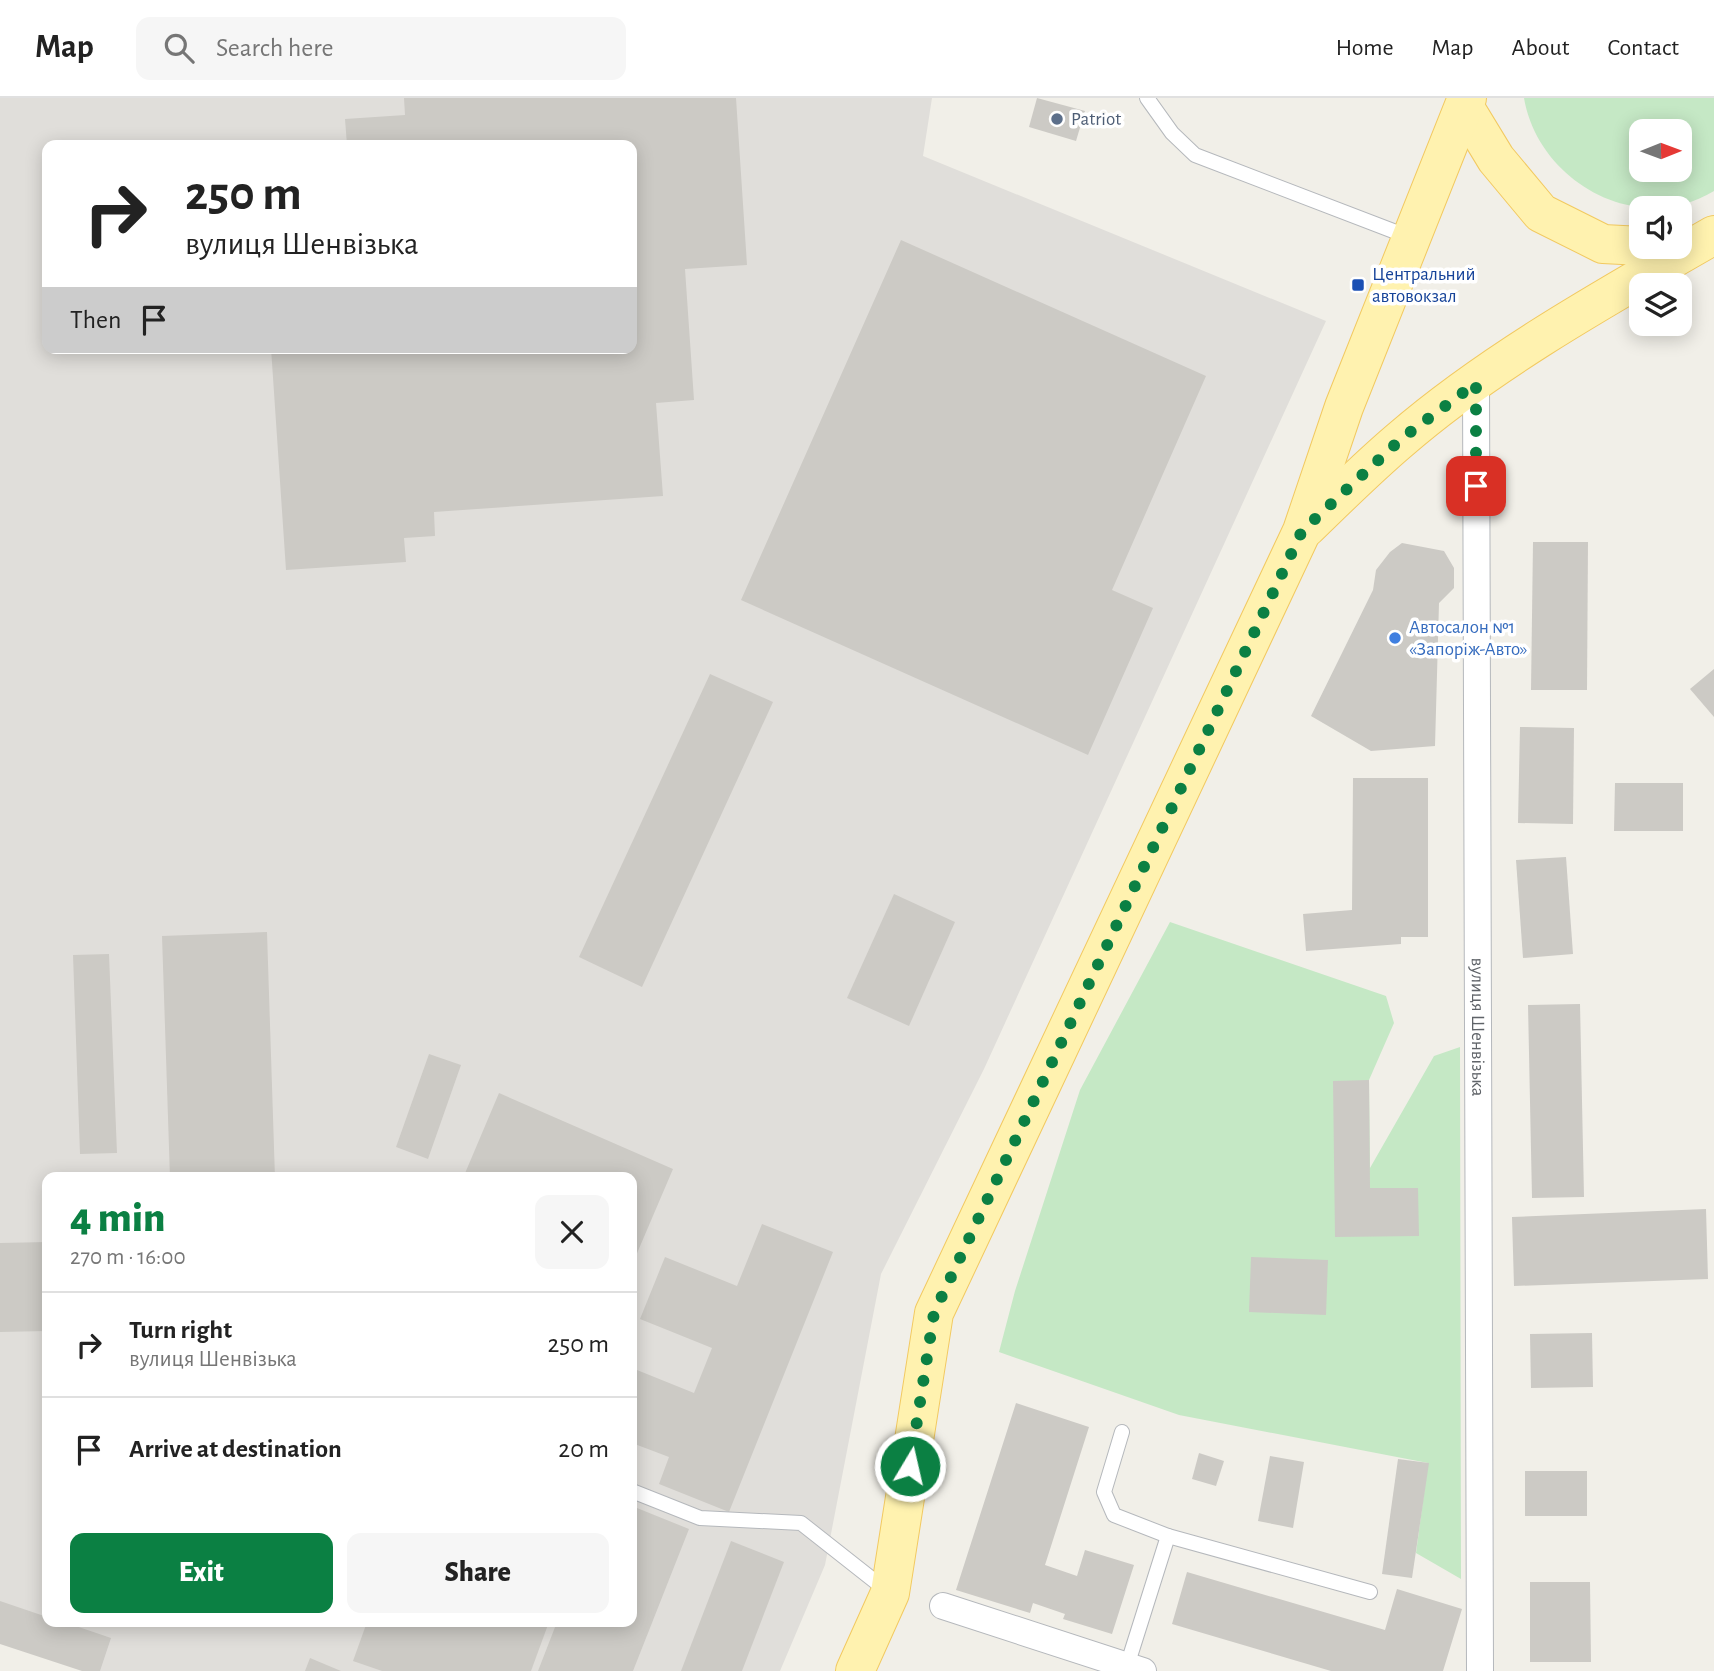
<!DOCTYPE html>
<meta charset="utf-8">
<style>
:root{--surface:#fff;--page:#f6f6f6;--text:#222;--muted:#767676;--line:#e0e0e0;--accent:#0b8043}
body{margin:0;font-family:"Alegreya Sans",sans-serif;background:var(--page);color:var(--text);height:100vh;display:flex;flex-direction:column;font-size:26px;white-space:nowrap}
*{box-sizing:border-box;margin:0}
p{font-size:23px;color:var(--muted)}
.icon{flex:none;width:38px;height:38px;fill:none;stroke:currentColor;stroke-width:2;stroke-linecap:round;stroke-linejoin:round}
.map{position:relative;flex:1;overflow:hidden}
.details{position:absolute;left:42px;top:1074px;width:595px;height:455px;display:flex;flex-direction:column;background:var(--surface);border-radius:14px;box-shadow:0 4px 18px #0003}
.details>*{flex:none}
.hud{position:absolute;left:42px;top:42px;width:595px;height:214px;border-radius:14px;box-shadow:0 4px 18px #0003;background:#fff;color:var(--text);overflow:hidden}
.needle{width:46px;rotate:89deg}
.controls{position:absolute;left:1629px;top:21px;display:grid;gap:14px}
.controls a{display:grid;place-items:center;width:63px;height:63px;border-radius:14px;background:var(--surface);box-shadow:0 4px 18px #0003;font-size:35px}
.pin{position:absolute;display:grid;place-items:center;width:60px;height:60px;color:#fff;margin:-30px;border-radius:14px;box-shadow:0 4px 10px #0006}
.me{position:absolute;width:77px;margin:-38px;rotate:9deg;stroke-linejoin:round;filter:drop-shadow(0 0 5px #0008)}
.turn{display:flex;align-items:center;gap:24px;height:147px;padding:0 28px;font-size:32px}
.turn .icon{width:91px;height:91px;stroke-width:2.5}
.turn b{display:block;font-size:49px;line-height:60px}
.then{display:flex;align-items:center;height:66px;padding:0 28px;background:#0003;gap:14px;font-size:26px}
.round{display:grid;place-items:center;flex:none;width:74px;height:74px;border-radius:14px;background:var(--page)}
.head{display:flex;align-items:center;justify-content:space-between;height:119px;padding:0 28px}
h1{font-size:42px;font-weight:800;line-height:52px;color:var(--accent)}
.button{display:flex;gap:14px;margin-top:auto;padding:14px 28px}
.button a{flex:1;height:80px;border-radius:14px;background:var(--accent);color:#fff;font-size:28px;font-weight:800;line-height:80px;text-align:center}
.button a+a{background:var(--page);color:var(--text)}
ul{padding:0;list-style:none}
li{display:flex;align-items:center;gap:21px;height:105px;padding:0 28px;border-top:2px solid var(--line)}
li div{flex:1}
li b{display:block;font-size:26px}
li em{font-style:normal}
header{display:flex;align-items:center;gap:42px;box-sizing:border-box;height:98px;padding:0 35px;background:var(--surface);border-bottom:2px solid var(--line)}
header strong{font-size:33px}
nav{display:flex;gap:38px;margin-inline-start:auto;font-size:24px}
.search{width:490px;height:63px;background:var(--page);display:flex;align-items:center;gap:18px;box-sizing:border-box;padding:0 24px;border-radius:14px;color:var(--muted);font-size:26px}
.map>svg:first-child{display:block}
</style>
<header>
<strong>Map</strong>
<div class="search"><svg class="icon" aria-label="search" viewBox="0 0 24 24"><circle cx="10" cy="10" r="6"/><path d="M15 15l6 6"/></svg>Search here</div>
<nav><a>Home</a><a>Map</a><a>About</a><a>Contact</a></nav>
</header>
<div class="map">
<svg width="1714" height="1573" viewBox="0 0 1714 1573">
<rect width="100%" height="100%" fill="#f1efe8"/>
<path fill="#e0deda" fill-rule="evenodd" d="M 0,0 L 932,0 L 923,58 L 1326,223 L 984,971 L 881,1176 L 825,1467 L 780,1573 L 92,1573 L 0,1540 ZM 47,47 L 632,47 L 632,250 L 47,250 ZM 47,1080 L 632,1080 L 632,1524 L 47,1524 Z"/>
<g fill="#c5e8c5" fill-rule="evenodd">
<path d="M 1524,0 L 1714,0 L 1714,93 C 1637,140 1538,83 1524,0 ZM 1642,33 L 1680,33 L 1680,72 L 1642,72 Z"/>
<polygon points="1170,824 1386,898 1394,925 1369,982 1370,1070 1434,958 1460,949 1461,1481 1416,1455 1428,1365 1179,1317 999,1254 1015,1193 1080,992"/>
</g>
<g fill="#cccac5">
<polygon points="404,0 736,0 747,167 685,171 694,302 656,305 663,398 434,414 435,438 404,440 406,464 286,472 271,250 632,250 632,47 347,47 345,21 405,17"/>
<polygon points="1037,0 1085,13 1076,43 1029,29"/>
<polygon points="901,142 1206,278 1112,492 1153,510 1088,657 741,502"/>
<polygon points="1533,444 1588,444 1587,592 1531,592"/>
<polygon points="1402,445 1444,453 1454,470 1454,490 1439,505 1435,648 1371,653 1311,618 1373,492 1376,472 1390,454"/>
<polygon points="1714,571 1714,619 1690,591"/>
<polygon points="710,576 773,604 642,889 579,859"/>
<polygon points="1520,629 1574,630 1573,726 1518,725"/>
<polygon points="1353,680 1428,680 1428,839 1401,839 1401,846 1306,853 1303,816 1352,812"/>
<polygon points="1615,685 1683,685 1683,733 1614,733"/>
<polygon points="1566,759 1573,856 1523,860 1516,762"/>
<polygon points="894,796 955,824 909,928 847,900"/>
<polygon points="267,834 275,1080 170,1080 162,838"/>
<polygon points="109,856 117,1055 80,1056 73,857"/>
<polygon points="1580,906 1584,1099 1532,1100 1528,907"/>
<polygon points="429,956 461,967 428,1061 396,1049"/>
<polygon points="1369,982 1370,1090 1418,1090 1419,1138 1335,1139 1333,983"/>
<polygon points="499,995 673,1071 632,1167 632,1080 463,1080"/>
<polygon points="1706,1111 1708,1181 1514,1188 1512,1119"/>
<polygon points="762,1126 833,1154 729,1414 659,1386 669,1359 632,1345 632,1270 694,1295 712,1250 640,1221 665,1159 737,1188"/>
<polygon points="47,1144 47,1233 0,1234 0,1145"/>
<polygon points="1251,1159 1328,1162 1326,1217 1249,1214"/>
<polygon points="1592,1235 1593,1289 1531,1290 1530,1236"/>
<polygon points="1016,1305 1089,1329 1045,1467 1077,1478 1085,1452 1134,1467 1112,1536 1063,1521 1065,1516 1033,1505 1030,1515 956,1492"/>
<polygon points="1199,1355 1224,1363 1216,1388 1192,1381"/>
<polygon points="1270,1358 1304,1364 1293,1430 1258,1423"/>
<polygon points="1398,1361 1429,1365 1412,1480 1382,1476"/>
<rect x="1525" y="1373" width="62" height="45"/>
<polygon points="632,1408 689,1431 633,1573 538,1573 557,1524 632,1524"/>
<polygon points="731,1443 784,1464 742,1573 681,1573"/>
<polygon points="1187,1474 1385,1532 1397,1491 1462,1511 1443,1573 1331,1573 1172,1526"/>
<polygon points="1530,1484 1590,1484 1591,1564 1530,1564"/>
<polygon points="0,1503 47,1519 47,1524 64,1524 111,1540 100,1573 82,1573 0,1546"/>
<polygon points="367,1524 549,1524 531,1573 382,1573 353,1563"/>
<polygon points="310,1560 341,1573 305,1573"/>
</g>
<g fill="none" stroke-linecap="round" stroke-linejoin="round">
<g stroke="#b5b8bc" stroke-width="16">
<g id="lane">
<polyline points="1147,0 1172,35 1195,57 1409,139"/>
<polyline points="1122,1334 1104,1394 1114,1417 1168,1438 1370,1494"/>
<polyline points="632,1393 700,1420 801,1425 886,1492"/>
<polyline points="1127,1568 1168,1438"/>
</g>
</g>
<g stroke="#b5b8bc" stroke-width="28">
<g id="street">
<path id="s1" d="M 1476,285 L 1480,1573"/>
<polyline points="943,1508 1143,1573"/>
</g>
</g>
<g stroke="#f2c960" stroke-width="40">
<g id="primary">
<polyline points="1465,10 1496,61 1541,115 1603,146 1642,148"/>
<path d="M 1306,430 C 1337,400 1367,370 1400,342 C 1491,263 1610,197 1714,137"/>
<polyline points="855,1573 890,1495 934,1215 1302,433 1344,309 1467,0"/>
</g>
</g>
<use href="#lane" stroke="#fff" stroke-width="14"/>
<use href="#street" stroke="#fff" stroke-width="26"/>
<use href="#primary" stroke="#fff2af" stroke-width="38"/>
</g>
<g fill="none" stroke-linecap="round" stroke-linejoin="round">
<polyline stroke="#0b8043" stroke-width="12" stroke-dasharray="0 21.6" points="910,1368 934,1215 1302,433 1401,341 1476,285 1476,388"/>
</g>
<circle fill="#5c6f8a" stroke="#fff" stroke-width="2.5" cx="1057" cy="21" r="7"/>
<rect fill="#1a4fb4" stroke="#fff" stroke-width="2.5" x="1351" y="180" width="14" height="14" rx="3.5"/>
<circle fill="#3f7fe0" stroke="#fff" stroke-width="2.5" cx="1395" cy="540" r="7"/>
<g text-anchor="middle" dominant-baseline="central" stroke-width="7" stroke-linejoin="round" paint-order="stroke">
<g font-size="19" fill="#4e5e75" stroke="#fff" text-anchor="start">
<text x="1071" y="21">Patriot</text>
</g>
<g font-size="19" fill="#164399" stroke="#fff" text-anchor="start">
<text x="1372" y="176">Центральний<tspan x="1372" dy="22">автовокзал</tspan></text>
</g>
<g font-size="19" fill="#366cbe" stroke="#fff" text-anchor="start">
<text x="1409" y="529">Автосалон №1<tspan x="1409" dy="22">«Запоріж-Авто»</tspan></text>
</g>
<g font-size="19" fill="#5f6368" stroke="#fff">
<text stroke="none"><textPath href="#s1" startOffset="644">вулиця Шенвізька</textPath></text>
</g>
</g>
</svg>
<div class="controls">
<a><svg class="needle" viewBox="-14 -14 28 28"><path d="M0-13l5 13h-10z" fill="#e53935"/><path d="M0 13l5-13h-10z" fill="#767676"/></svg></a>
<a><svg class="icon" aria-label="sound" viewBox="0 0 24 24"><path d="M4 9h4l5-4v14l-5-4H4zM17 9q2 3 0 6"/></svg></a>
<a><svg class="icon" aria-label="layers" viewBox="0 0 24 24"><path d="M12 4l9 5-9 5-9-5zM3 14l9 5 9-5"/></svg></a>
</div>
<div class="pin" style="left:1476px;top:388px;background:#d93025"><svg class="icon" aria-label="arrive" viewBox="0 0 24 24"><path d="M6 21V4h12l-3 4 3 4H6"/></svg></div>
<svg class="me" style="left:910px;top:1368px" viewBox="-20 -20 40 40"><circle r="17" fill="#0b8043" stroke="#fff" stroke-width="3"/><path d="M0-11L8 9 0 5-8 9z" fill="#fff"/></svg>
<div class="hud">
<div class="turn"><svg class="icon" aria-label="right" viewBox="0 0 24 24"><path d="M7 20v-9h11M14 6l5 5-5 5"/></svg><div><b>250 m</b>вулиця Шенвізька</div></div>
<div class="then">Then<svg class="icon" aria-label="arrive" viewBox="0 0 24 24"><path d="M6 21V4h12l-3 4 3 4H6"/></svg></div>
</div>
<section class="details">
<div class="head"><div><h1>4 min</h1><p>270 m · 16:00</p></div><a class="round"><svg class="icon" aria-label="close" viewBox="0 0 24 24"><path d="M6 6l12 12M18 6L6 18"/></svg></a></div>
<ul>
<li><svg class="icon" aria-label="right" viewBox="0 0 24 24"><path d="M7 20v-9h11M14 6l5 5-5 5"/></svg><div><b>Turn right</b><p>вулиця Шенвізька</p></div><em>250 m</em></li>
<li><svg class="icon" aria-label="arrive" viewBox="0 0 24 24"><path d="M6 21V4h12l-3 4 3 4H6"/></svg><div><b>Arrive at destination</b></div><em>20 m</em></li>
</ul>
<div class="button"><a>Exit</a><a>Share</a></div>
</section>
</div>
